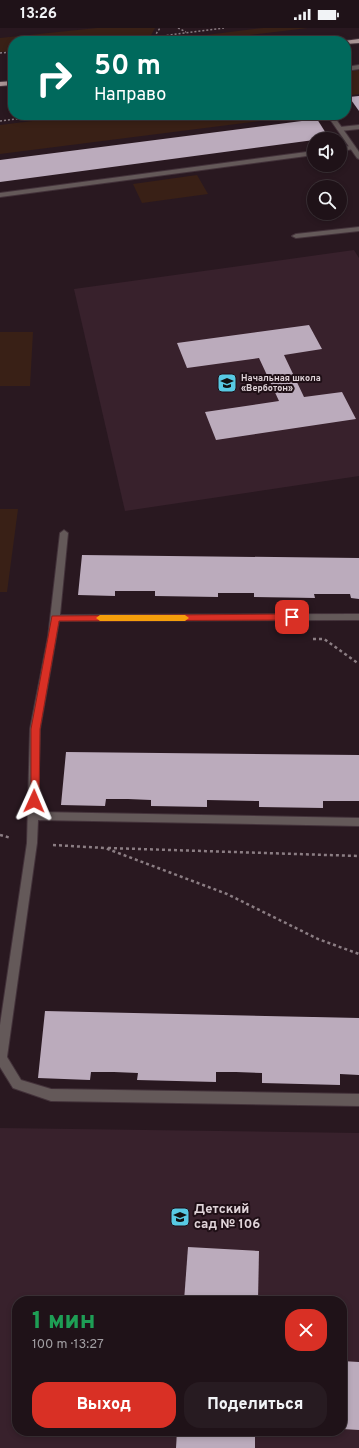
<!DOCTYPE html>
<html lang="ru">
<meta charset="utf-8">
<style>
:root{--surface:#1f1218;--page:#271b21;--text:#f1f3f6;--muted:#a19ea2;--line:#3c3237;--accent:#d93025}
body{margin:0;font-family:Overpass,sans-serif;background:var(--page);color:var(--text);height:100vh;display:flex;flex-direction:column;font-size:15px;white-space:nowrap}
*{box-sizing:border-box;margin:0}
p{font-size:13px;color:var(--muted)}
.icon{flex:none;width:22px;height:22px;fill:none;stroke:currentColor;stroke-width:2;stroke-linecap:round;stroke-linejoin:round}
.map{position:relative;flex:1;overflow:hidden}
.details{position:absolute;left:12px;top:1268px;width:335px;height:140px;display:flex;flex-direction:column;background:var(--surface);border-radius:16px;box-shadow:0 2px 6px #0003,0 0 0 1px var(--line)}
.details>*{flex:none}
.banner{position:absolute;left:8px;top:8px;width:343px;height:84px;border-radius:16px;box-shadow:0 2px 6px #0003,0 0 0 1px var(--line);background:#00695c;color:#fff;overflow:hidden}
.tools{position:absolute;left:307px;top:104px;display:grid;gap:8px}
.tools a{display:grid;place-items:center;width:40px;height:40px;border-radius:50%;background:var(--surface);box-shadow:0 2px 6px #0003,0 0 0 1px var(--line);font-size:20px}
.pin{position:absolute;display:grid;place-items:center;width:34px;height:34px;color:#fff;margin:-17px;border-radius:8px;box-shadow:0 2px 6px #0006}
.me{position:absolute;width:44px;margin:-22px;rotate:1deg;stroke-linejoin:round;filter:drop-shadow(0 0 3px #0008)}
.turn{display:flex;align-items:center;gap:14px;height:84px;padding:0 20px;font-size:18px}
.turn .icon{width:52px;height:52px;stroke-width:2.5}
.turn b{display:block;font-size:28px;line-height:34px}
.round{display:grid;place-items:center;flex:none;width:42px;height:42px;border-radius:16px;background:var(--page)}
.summary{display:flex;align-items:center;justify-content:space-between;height:68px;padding:0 20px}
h1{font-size:24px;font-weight:800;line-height:30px;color:#1e9e55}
.primary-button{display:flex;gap:8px;margin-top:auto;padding:8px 20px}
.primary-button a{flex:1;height:46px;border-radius:16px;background:var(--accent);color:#fff;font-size:16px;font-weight:800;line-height:46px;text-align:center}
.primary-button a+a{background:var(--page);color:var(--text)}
.status{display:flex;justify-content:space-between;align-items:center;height:28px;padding:0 20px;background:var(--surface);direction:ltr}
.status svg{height:11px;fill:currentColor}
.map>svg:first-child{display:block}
</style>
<div class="status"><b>13:26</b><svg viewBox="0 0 49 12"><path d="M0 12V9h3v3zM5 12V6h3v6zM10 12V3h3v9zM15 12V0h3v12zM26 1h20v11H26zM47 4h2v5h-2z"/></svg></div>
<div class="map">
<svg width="359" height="1420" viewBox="0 0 359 1420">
<rect width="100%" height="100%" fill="#291820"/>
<g fill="#38212c" fill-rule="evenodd">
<polygon points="354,222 359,230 359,448 125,483 74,261"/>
<path d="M 0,1100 L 359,1105 L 359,1420 L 0,1420 ZM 17,1273 L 342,1273 L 342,1403 L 17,1403 Z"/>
</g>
<g fill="#392016">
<polygon points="97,0 155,0 150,9 115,13 13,13 13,23 0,24 0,10"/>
<polygon points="263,0 308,0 201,13 158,13"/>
<polygon points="359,42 359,66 346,68 346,44"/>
<polygon points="81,87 295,87 300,88 0,126 0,97"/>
<polygon points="197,147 208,166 142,175 133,156"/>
<polygon points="0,304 33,304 30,358 0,358"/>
<polygon points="0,481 18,481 7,564 0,564"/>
</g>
<g fill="#bbabbc">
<polygon points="359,68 359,83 349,69"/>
<polygon points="317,91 329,110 0,154 0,132"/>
<polygon points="309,297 322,321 284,327 304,369 342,364 356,391 216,412 205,384 279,373 259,330 187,340 177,315"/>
<polygon points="82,527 359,530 359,571 351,570 350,566 314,566 315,570 254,569 254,565 218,565 218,569 155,568 155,563 115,563 115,568 78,567"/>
<polygon points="66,724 359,727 359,773 323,773 323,780 259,779 259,773 207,772 207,779 151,778 151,772 128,771 106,771 105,778 61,777"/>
<polygon points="45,983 359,990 359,1047 340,1046 340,1057 262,1055 262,1045 236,1044 216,1044 216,1054 137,1052 138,1045 114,1044 91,1044 90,1052 38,1050"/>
<polygon points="188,1219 259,1223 258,1273 184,1273"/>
<polygon points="342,1333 359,1334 359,1402 342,1401"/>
<polygon points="177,1403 255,1403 255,1420 176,1420"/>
</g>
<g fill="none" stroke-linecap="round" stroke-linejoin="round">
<g stroke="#43323a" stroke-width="2">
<g id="service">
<polygon points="359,97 359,101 340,103 337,101 340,99"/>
<polygon points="352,118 355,120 354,121 340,123 340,119"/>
<polygon points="314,123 314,127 0,169 0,165"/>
<polygon points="359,199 359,203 296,210 292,208 296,206"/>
<polygon points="64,502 68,505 60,587 359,586 359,592 59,593 40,701 38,784 359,790 359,798 38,792 37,815 7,1029 21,1052 51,1061 359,1066 359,1078 51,1073 13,1060 0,1039 0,997 27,815 30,701 48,609 60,505"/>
</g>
</g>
<g stroke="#43323a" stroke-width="2">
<g id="minor">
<polygon points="359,37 359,41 346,43 346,39"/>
<polygon points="327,87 333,87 359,124 359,131 357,130"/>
</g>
</g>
<g stroke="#43323a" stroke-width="2">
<g id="primary">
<polygon points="359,11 359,15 346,16 346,13 344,13"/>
<polygon points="13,53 13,57 0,58 0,54"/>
</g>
</g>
<g stroke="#8b7d83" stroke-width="1.5" stroke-dasharray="2 2" stroke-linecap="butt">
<polyline points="178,0 186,4"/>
<polyline points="154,9 160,0"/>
<polyline points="123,13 224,0"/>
<polyline points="0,25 13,24"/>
<polyline points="0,93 46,87"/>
</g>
<g stroke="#8b7d83" stroke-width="2.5" stroke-dasharray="3 3" stroke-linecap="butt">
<polyline points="313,611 324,611 359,636"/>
<polyline points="0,807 11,810"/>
<polyline points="53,817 105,820 227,866 318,911 359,926"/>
<polyline points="108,820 359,828"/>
</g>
<use href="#service" fill="#645959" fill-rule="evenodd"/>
<use href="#minor" fill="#645959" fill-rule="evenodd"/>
<use href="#primary" fill="#ab9596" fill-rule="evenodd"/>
</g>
<polygon fill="#d93025" stroke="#8d1f18" points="292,586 296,589 292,592 59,593 40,701 39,773 34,777 31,776 31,701 52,588"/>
<polygon fill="#f59e0b" points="100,587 185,587 189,590 185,593 100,593 96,590"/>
<defs>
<g id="school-square" transform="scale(1)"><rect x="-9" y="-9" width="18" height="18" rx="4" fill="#58c9e3" stroke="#1f0f16"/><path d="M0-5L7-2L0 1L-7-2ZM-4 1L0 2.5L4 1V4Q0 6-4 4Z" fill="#111"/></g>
</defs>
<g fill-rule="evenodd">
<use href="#school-square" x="227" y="355"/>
<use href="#school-square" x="180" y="1189"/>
</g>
<g text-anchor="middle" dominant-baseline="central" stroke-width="4" stroke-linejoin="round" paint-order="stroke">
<g font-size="9" font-weight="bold" fill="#e0d4d9" stroke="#1f0f16" text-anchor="start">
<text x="241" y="350">Начальная школа<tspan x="241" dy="10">«Верботон»</tspan></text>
</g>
<g font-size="13" font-weight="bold" fill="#e0d4d9" stroke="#1f0f16" text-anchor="start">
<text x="194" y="1182">Детский<tspan x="194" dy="15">сад № 106</tspan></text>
</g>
</g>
</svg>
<div class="tools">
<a><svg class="icon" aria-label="sound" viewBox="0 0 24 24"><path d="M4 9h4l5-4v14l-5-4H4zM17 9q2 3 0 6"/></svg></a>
<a><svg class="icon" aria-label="search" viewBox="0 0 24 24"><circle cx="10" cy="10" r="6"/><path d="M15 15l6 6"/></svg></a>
</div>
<div class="pin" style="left:292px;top:589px;background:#d93025"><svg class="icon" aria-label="arrive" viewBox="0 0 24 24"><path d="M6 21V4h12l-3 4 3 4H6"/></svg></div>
<svg class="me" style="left:34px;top:773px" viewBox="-20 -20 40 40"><path d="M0-17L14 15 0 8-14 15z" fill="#d93025" stroke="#fff" stroke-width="4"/></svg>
<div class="banner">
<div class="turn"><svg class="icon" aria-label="right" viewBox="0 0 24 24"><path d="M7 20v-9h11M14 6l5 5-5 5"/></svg><div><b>50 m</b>Направо</div></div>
</div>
<section class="details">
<div class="summary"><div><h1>1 мин</h1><p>100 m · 13:27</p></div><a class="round" style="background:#d93025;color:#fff"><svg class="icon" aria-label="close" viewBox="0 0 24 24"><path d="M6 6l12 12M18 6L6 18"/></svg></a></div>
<div class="primary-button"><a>Выход</a><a>Поделиться</a></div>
</section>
</div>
